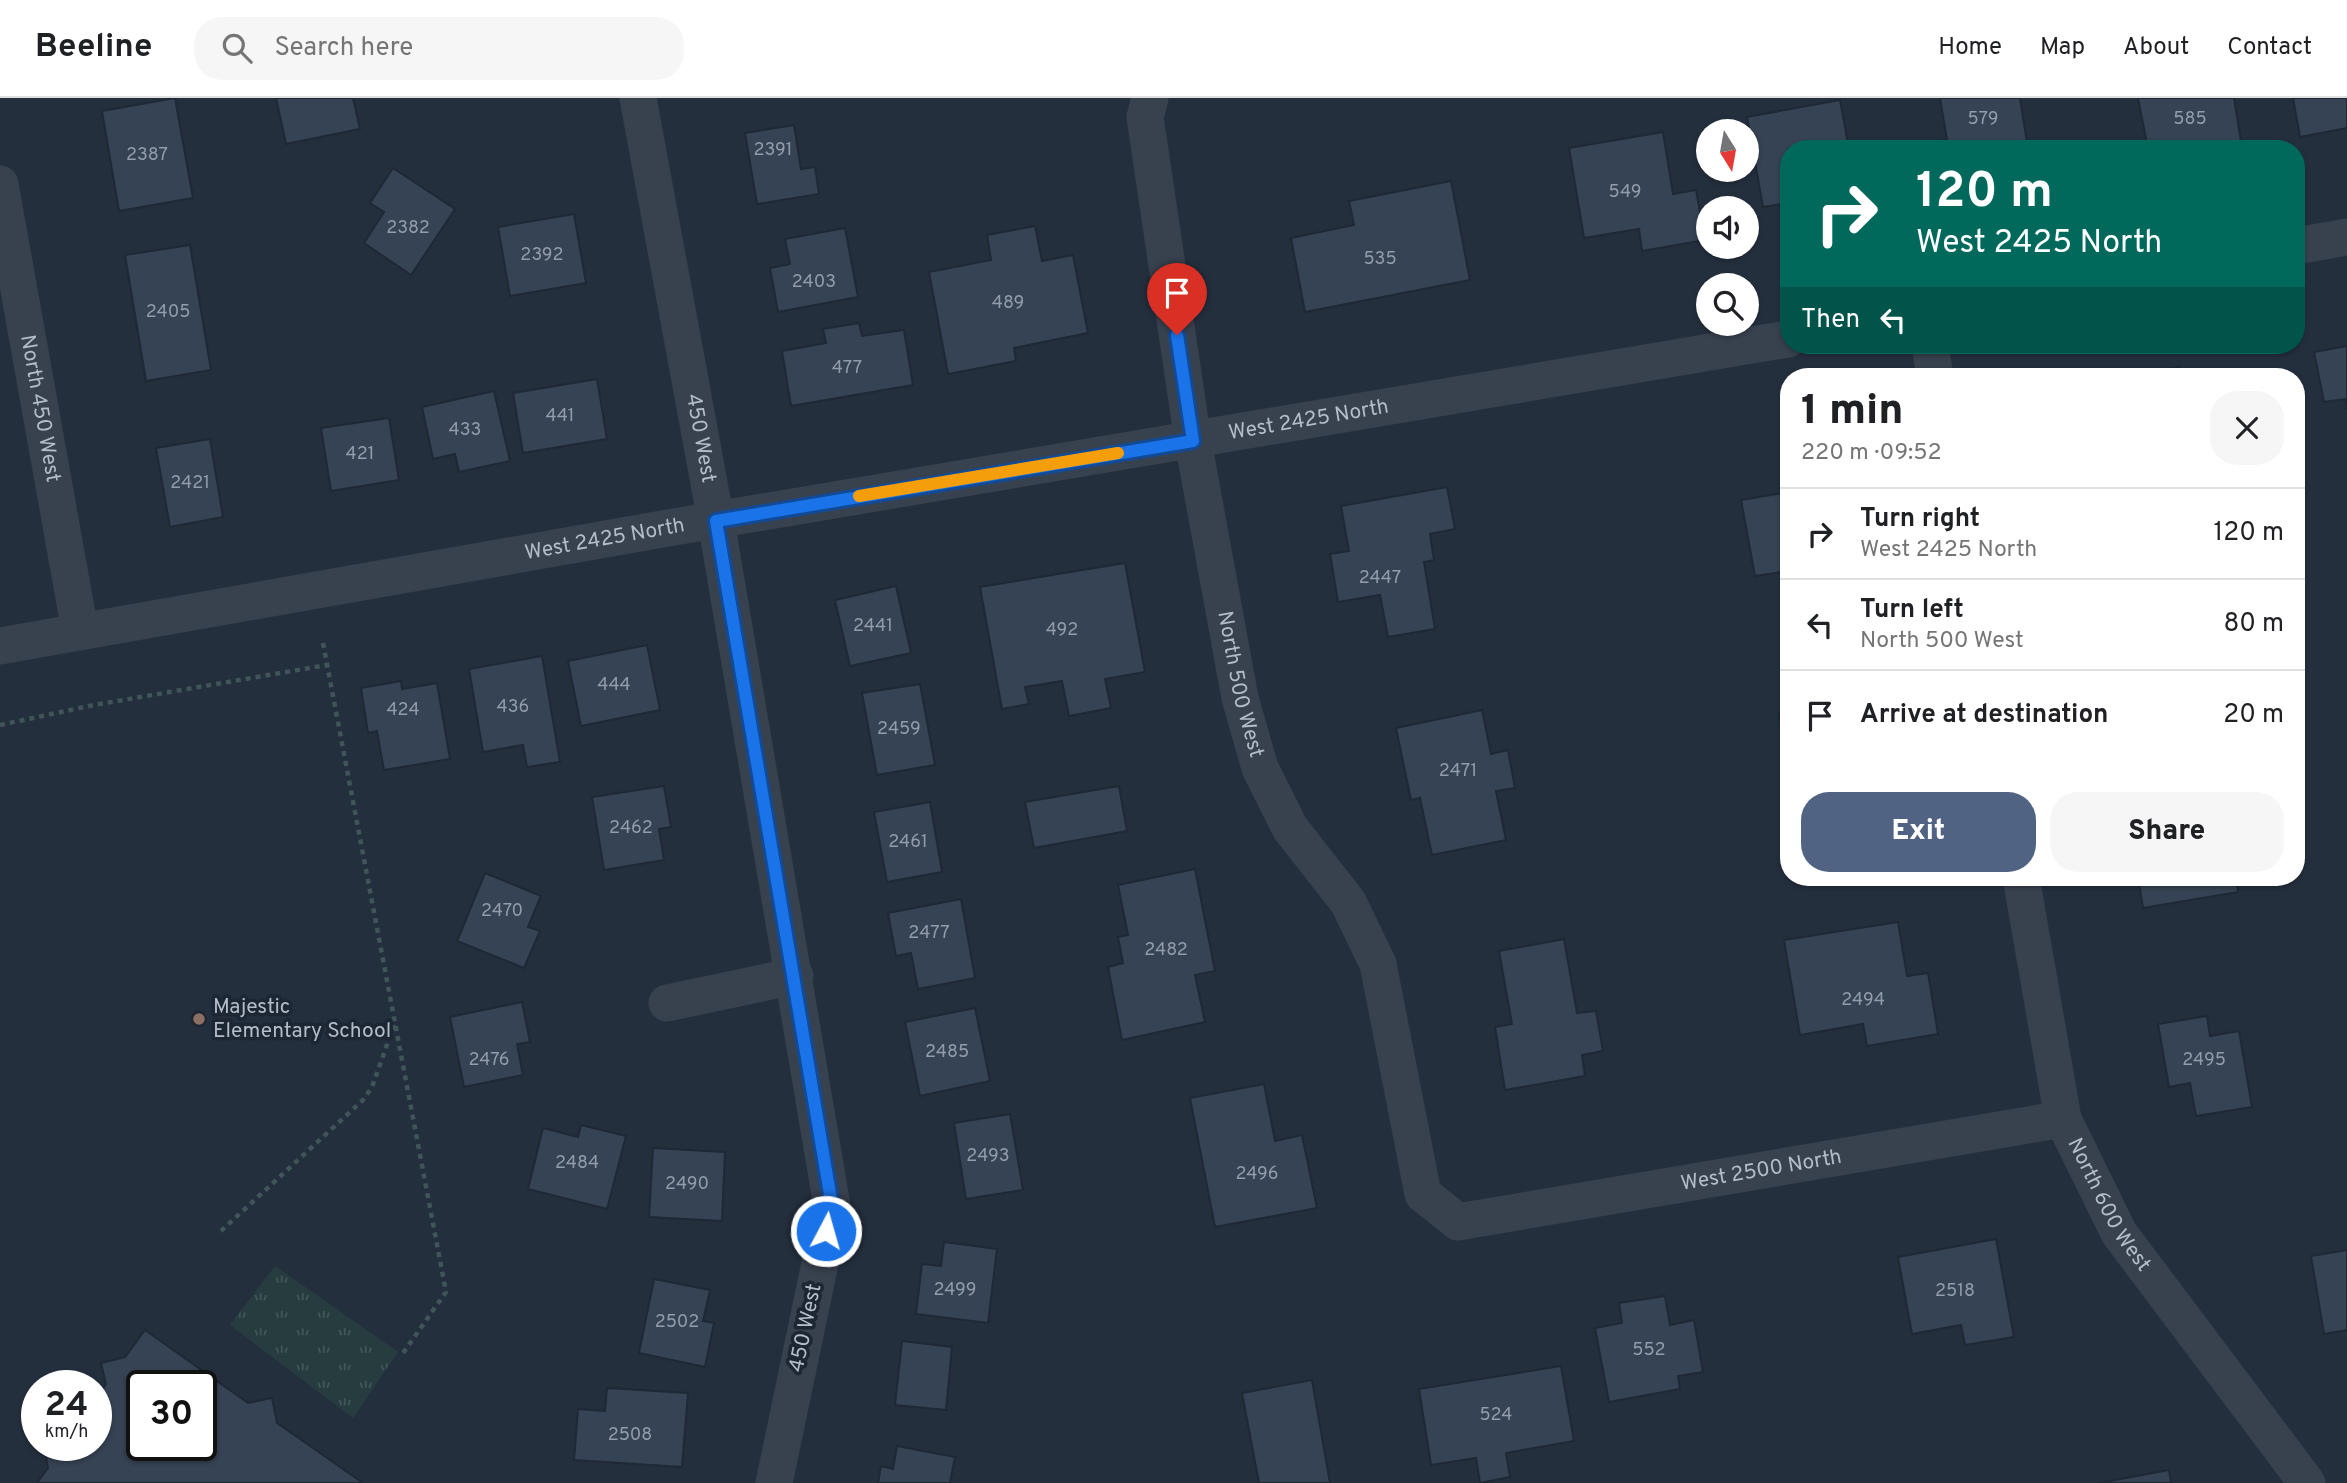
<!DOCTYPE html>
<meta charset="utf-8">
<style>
:root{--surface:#fff;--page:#f6f6f6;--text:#202124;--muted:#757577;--line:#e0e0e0;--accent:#506383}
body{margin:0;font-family:Overpass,sans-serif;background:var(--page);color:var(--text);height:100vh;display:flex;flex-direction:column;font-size:26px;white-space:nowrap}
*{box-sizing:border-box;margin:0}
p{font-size:23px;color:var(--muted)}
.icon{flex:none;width:38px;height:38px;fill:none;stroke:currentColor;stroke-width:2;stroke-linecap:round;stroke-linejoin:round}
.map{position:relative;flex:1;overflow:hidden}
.drawer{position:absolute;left:1780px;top:270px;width:525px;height:518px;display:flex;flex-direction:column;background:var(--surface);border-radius:28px;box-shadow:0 2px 5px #0004}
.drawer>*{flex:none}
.top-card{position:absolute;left:1780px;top:42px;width:525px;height:214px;border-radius:28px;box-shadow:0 2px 5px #0004;background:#00695c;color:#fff;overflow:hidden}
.needle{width:46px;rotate:169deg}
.buttons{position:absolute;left:1696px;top:21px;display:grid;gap:14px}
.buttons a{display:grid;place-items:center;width:63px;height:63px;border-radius:50%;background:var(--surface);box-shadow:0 2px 5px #0004;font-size:35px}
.speed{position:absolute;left:21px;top:1272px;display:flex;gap:14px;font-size:35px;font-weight:700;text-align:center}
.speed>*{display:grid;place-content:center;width:91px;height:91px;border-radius:50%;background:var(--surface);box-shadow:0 2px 5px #0004;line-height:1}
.speed small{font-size:18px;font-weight:400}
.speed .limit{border:4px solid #111;border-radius:10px;background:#fff;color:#111}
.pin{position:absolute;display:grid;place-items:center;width:60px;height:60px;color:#fff;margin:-72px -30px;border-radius:50% 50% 50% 0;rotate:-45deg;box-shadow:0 0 7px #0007}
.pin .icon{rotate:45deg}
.me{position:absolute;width:77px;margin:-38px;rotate:6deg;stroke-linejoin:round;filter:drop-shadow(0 0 5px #0008)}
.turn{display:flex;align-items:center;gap:24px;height:147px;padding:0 21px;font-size:32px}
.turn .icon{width:91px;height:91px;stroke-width:2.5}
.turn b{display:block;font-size:49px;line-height:60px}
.then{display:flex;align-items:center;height:66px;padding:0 21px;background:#0003;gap:14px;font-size:26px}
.round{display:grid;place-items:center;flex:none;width:74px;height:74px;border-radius:28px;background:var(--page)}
.overview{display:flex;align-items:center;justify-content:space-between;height:119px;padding:0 21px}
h1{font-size:42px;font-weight:800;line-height:52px}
.primary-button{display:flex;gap:14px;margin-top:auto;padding:14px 21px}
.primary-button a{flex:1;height:80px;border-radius:28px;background:var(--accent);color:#fff;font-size:28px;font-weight:800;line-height:80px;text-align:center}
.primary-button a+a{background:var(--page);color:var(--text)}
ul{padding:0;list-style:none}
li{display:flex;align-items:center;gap:21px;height:91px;padding:0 21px;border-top:2px solid var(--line)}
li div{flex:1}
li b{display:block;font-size:26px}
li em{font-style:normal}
header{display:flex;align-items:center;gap:42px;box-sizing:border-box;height:98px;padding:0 35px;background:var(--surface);border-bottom:2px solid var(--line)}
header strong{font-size:33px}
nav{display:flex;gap:38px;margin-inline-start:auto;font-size:24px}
.search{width:490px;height:63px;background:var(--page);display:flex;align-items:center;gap:18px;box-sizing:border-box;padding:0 24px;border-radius:28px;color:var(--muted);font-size:26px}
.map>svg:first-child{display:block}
</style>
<header>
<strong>Beeline</strong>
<div class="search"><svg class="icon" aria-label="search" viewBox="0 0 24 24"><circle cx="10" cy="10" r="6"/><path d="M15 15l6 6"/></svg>Search here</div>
<nav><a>Home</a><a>Map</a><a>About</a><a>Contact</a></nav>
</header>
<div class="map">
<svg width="2347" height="1385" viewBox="0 0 2347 1385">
<defs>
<pattern id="park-tufts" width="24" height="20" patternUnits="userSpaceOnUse" patternTransform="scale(1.75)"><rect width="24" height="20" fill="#263c3f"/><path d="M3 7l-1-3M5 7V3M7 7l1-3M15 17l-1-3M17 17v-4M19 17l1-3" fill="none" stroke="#435659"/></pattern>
</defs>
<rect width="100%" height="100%" fill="#242f3e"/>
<polygon fill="url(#park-tufts)" points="275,1168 398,1254 353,1320 230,1227"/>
<g fill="#364354" stroke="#1f2835" stroke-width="2" fill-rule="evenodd">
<polygon points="175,0 193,100 119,113 102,13"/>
<polygon points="276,0 353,0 360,31 286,46"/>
<polygon points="1940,0 2020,0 2028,51 1929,51 1928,45 1947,42"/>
<polygon points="2138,0 2234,0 2241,43 2196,51 2148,51"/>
<polygon points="2293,0 2347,0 2347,30 2300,39"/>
<polygon points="1840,2 1849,51 1788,51 1788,105 1763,109 1747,19"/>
<polygon points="794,27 801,71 815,69 819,96 757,106 745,35"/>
<polygon points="1663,34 1673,96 1696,92 1705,142 1642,153 1639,131 1584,140 1569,50"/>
<polygon points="393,70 455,111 411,177 364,145 384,114 370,105"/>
<polygon points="1451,83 1470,182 1305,214 1291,140 1354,127 1349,103"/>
<polygon points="574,116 586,185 510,198 498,129"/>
<polygon points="1035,128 1042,163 1073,157 1088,235 1014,250 1016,263 948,276 929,174 991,162 987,137"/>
<polygon points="845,130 858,199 778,214 770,170 790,166 785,141"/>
<polygon points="190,147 211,272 146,283 125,157"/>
<polygon points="859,225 862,238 904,232 913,287 791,308 782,253 826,245 823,231"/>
<polygon points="2347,248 2347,311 2345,301 2324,304 2314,254"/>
<polygon points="2180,269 2182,278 2132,278"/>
<polygon points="597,281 607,341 523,355 513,295"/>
<polygon points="494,293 510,363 459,374 455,356 433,361 422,309"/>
<polygon points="389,320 399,382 331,393 321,330"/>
<polygon points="210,341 223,419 170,429 156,350"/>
<polygon points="1447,389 1455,431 1430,436 1434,462 1424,464 1435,531 1388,539 1380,497 1338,504 1330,456 1349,453 1341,408"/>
<polygon points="1788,394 1788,473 1755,478 1741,402"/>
<polygon points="1125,465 1145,574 1105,581 1111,610 1069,618 1062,583 1025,589 1029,606 1002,611 980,489"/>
<polygon points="896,488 911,555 850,568 835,502"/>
<polygon points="647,547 660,612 581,628 568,563"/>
<polygon points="542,558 560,664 527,669 523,647 483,654 469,571"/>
<polygon points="401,583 402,591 437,585 450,661 384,672 377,633 368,635 361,590"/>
<polygon points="920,586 935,667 877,677 862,595"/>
<polygon points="1482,612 1491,656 1508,652 1515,690 1496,693 1506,742 1432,757 1420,700 1411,702 1396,630"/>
<polygon points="1788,615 1788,673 1779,616"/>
<polygon points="664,688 671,729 659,731 664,762 604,772 592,699"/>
<polygon points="1119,688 1127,733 1034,750 1025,704"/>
<polygon points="930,704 942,774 887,784 874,714"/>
<polygon points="1195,771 1215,873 1195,877 1205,924 1122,942 1108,869 1123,865 1118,839 1128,837 1118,787"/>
<polygon points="485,775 541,798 528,829 540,833 524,870 457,843"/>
<polygon points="2138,779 2236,779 2238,794 2143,810"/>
<polygon points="961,801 975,880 918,891 911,855 896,858 888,815"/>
<polygon points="1898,824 1907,878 1928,875 1938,936 1867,948 1863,926 1800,937 1784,842"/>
<polygon points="1564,841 1577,915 1596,913 1603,953 1582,957 1585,978 1505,992 1495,929 1512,926 1499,853"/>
<polygon points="522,904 530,944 517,946 523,977 464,989 450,919"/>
<polygon points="975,910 990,983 920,998 905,924"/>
<polygon points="2207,918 2210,938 2239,933 2252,1009 2196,1018 2190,985 2169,989 2158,926"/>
<polygon points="1264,986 1275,1043 1302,1037 1317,1110 1215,1129 1190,1000"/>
<polygon points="1010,1016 1023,1092 966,1101 954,1025"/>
<polygon points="581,1027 626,1038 607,1111 528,1091 543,1030 578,1039"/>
<polygon points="653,1050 725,1054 722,1123 649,1119"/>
<polygon points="1996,1141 2014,1239 1965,1247 1961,1227 1912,1236 1898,1159"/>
<polygon points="944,1144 997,1151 988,1225 916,1216 922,1166 941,1168"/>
<polygon points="2347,1152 2347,1232 2324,1236 2311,1158"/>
<polygon points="654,1181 710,1192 703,1223 714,1225 705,1269 639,1255"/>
<polygon points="1665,1198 1670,1227 1694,1222 1703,1274 1678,1278 1680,1291 1609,1304 1595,1230 1622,1225 1619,1205"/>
<path d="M 145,1232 L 248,1305 L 272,1300 L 277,1325 L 363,1385 L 37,1385 L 48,1370 L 44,1348 L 96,1348 L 96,1301 L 106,1286 L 101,1265 L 125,1259 ZM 142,1288 L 201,1288 L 201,1348 L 142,1348 Z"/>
<polygon points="902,1243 952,1249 946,1312 895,1307"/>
<polygon points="1561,1268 1574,1343 1506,1355 1510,1379 1480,1385 1476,1360 1431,1367 1419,1291"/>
<polygon points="1312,1282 1330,1385 1259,1385 1242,1295"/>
<polygon points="607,1290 688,1295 682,1369 574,1362 578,1311 605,1313"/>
<polygon points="897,1348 955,1359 950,1385 878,1385 881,1368 893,1371"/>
<polygon points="2169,1372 2171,1385 2099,1385"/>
</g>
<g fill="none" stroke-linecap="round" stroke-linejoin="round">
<g stroke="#3f5557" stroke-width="4.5" stroke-dasharray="5 5" stroke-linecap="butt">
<polyline points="323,545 446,1194 401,1258"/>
<polyline points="0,627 94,607 327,567"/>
<polyline points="221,1133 363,1002 372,989 394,927"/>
</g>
<g stroke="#38414e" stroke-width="37">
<path id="s1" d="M 638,0 L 716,423 L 832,1108 L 774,1385"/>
<path id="s2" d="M 1150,0 L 1145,19 L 1193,343 L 1240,600 L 1260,670 L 1290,730 L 1348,804 L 1378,866 L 1423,1096 L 1458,1124 L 2063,1021"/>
<path id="s3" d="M 0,86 L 80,533"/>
<polyline points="2296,148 2347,139"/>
<polyline points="1930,247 1935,278"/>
<path id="s4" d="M 0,548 L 668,430 L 1788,241"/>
<path id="s5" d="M 2021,779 L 2063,1021 L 2119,1135 L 2307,1385"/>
<polyline points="667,905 795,878"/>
</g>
</g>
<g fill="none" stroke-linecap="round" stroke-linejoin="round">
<g stroke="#114b97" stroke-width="18">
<polyline id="route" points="826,1133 832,1108 716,423 1193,343 1177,237"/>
</g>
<use href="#route" stroke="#1a73e8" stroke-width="12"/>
<polyline stroke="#f59e0b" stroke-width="12" points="859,398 1118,355"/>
</g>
<circle fill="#8d6e63" stroke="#1d2633" stroke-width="2.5" cx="199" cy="921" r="7"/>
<g text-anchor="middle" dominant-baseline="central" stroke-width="7" stroke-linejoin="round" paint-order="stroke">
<g font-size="18" fill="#929caa">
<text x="1983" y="21">579</text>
<text x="2190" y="21">585</text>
<text x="773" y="52">2391</text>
<text x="147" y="57">2387</text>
<text x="1625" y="94">549</text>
<text x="408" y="130">2382</text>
<text x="542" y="157">2392</text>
<text x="1380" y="161">535</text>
<text x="814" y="184">2403</text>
<text x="1008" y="205">489</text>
<text x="168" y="214">2405</text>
<text x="847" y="270">477</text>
<text x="560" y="318">441</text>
<text x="465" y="332">433</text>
<text x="360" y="356">421</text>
<text x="190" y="385">2421</text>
<text x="1380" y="480">2447</text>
<text x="873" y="528">2441</text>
<text x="1062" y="532">492</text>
<text x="614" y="587">444</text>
<text x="513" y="609">436</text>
<text x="403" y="612">424</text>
<text x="899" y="631">2459</text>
<text x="1458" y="673">2471</text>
<text x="631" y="730">2462</text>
<text x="908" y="744">2461</text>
<text x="502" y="813">2470</text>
<text x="929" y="835">2477</text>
<text x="1166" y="852">2482</text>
<text x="1863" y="902">2494</text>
<text x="947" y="954">2485</text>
<text x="489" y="962">2476</text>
<text x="2204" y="962">2495</text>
<text x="988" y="1058">2493</text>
<text x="577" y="1065">2484</text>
<text x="1257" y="1076">2496</text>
<text x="687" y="1086">2490</text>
<text x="955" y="1192">2499</text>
<text x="1955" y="1193">2518</text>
<text x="677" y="1224">2502</text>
<text x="1649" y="1252">552</text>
<text x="1496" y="1317">524</text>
<text x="630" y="1337">2508</text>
</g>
<g font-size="21" fill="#b4bcc9" stroke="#1d2633">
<text stroke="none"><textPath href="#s3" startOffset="228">North 450 West</textPath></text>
<text stroke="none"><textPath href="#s4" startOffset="1328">West 2425 North</textPath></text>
<text stroke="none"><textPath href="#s1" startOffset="346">450 West</textPath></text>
<text stroke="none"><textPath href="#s4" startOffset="614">West 2425 North</textPath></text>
<text stroke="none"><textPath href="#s2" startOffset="595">North 500 West</textPath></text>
<text stroke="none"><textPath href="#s2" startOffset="1498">West 2500 North</textPath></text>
<text stroke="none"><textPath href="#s5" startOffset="343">North 600 West</textPath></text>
<text transform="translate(806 1230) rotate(-78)">450 West</text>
</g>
<g font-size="21" fill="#b4bcc9" stroke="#1d2633" text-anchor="start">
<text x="213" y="909">Majestic<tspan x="213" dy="24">Elementary School</tspan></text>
</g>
</g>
</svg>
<div class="buttons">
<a><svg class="needle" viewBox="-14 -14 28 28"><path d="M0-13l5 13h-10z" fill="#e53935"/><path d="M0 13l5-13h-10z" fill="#757577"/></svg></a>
<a><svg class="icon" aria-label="sound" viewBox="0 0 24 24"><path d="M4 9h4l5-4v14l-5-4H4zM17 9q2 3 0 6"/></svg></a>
<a><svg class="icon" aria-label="search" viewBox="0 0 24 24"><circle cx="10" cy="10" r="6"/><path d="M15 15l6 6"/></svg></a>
</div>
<div class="speed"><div>24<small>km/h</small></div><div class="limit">30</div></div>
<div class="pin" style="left:1177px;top:237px;background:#d93025"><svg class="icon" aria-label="arrive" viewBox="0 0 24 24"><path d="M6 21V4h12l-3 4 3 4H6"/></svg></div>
<svg class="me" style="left:826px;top:1133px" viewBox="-20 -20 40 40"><circle r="17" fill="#1a73e8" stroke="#fff" stroke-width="3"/><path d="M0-11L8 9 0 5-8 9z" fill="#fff"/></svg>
<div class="top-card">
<div class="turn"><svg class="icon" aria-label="right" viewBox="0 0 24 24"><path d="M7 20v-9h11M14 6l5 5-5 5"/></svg><div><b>120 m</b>West 2425 North</div></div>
<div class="then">Then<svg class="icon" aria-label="left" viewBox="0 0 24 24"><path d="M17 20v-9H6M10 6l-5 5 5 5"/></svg></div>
</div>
<section class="drawer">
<div class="overview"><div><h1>1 min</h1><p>220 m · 09:52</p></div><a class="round"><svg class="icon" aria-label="close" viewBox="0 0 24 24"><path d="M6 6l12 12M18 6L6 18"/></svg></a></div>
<ul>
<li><svg class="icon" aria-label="right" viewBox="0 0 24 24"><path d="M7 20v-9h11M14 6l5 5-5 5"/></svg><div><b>Turn right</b><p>West 2425 North</p></div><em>120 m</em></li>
<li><svg class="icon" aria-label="left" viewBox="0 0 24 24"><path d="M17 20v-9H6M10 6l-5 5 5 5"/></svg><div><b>Turn left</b><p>North 500 West</p></div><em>80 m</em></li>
<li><svg class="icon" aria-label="arrive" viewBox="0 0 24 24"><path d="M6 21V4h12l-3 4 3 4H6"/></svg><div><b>Arrive at destination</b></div><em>20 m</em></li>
</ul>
<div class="primary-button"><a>Exit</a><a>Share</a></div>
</section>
</div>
